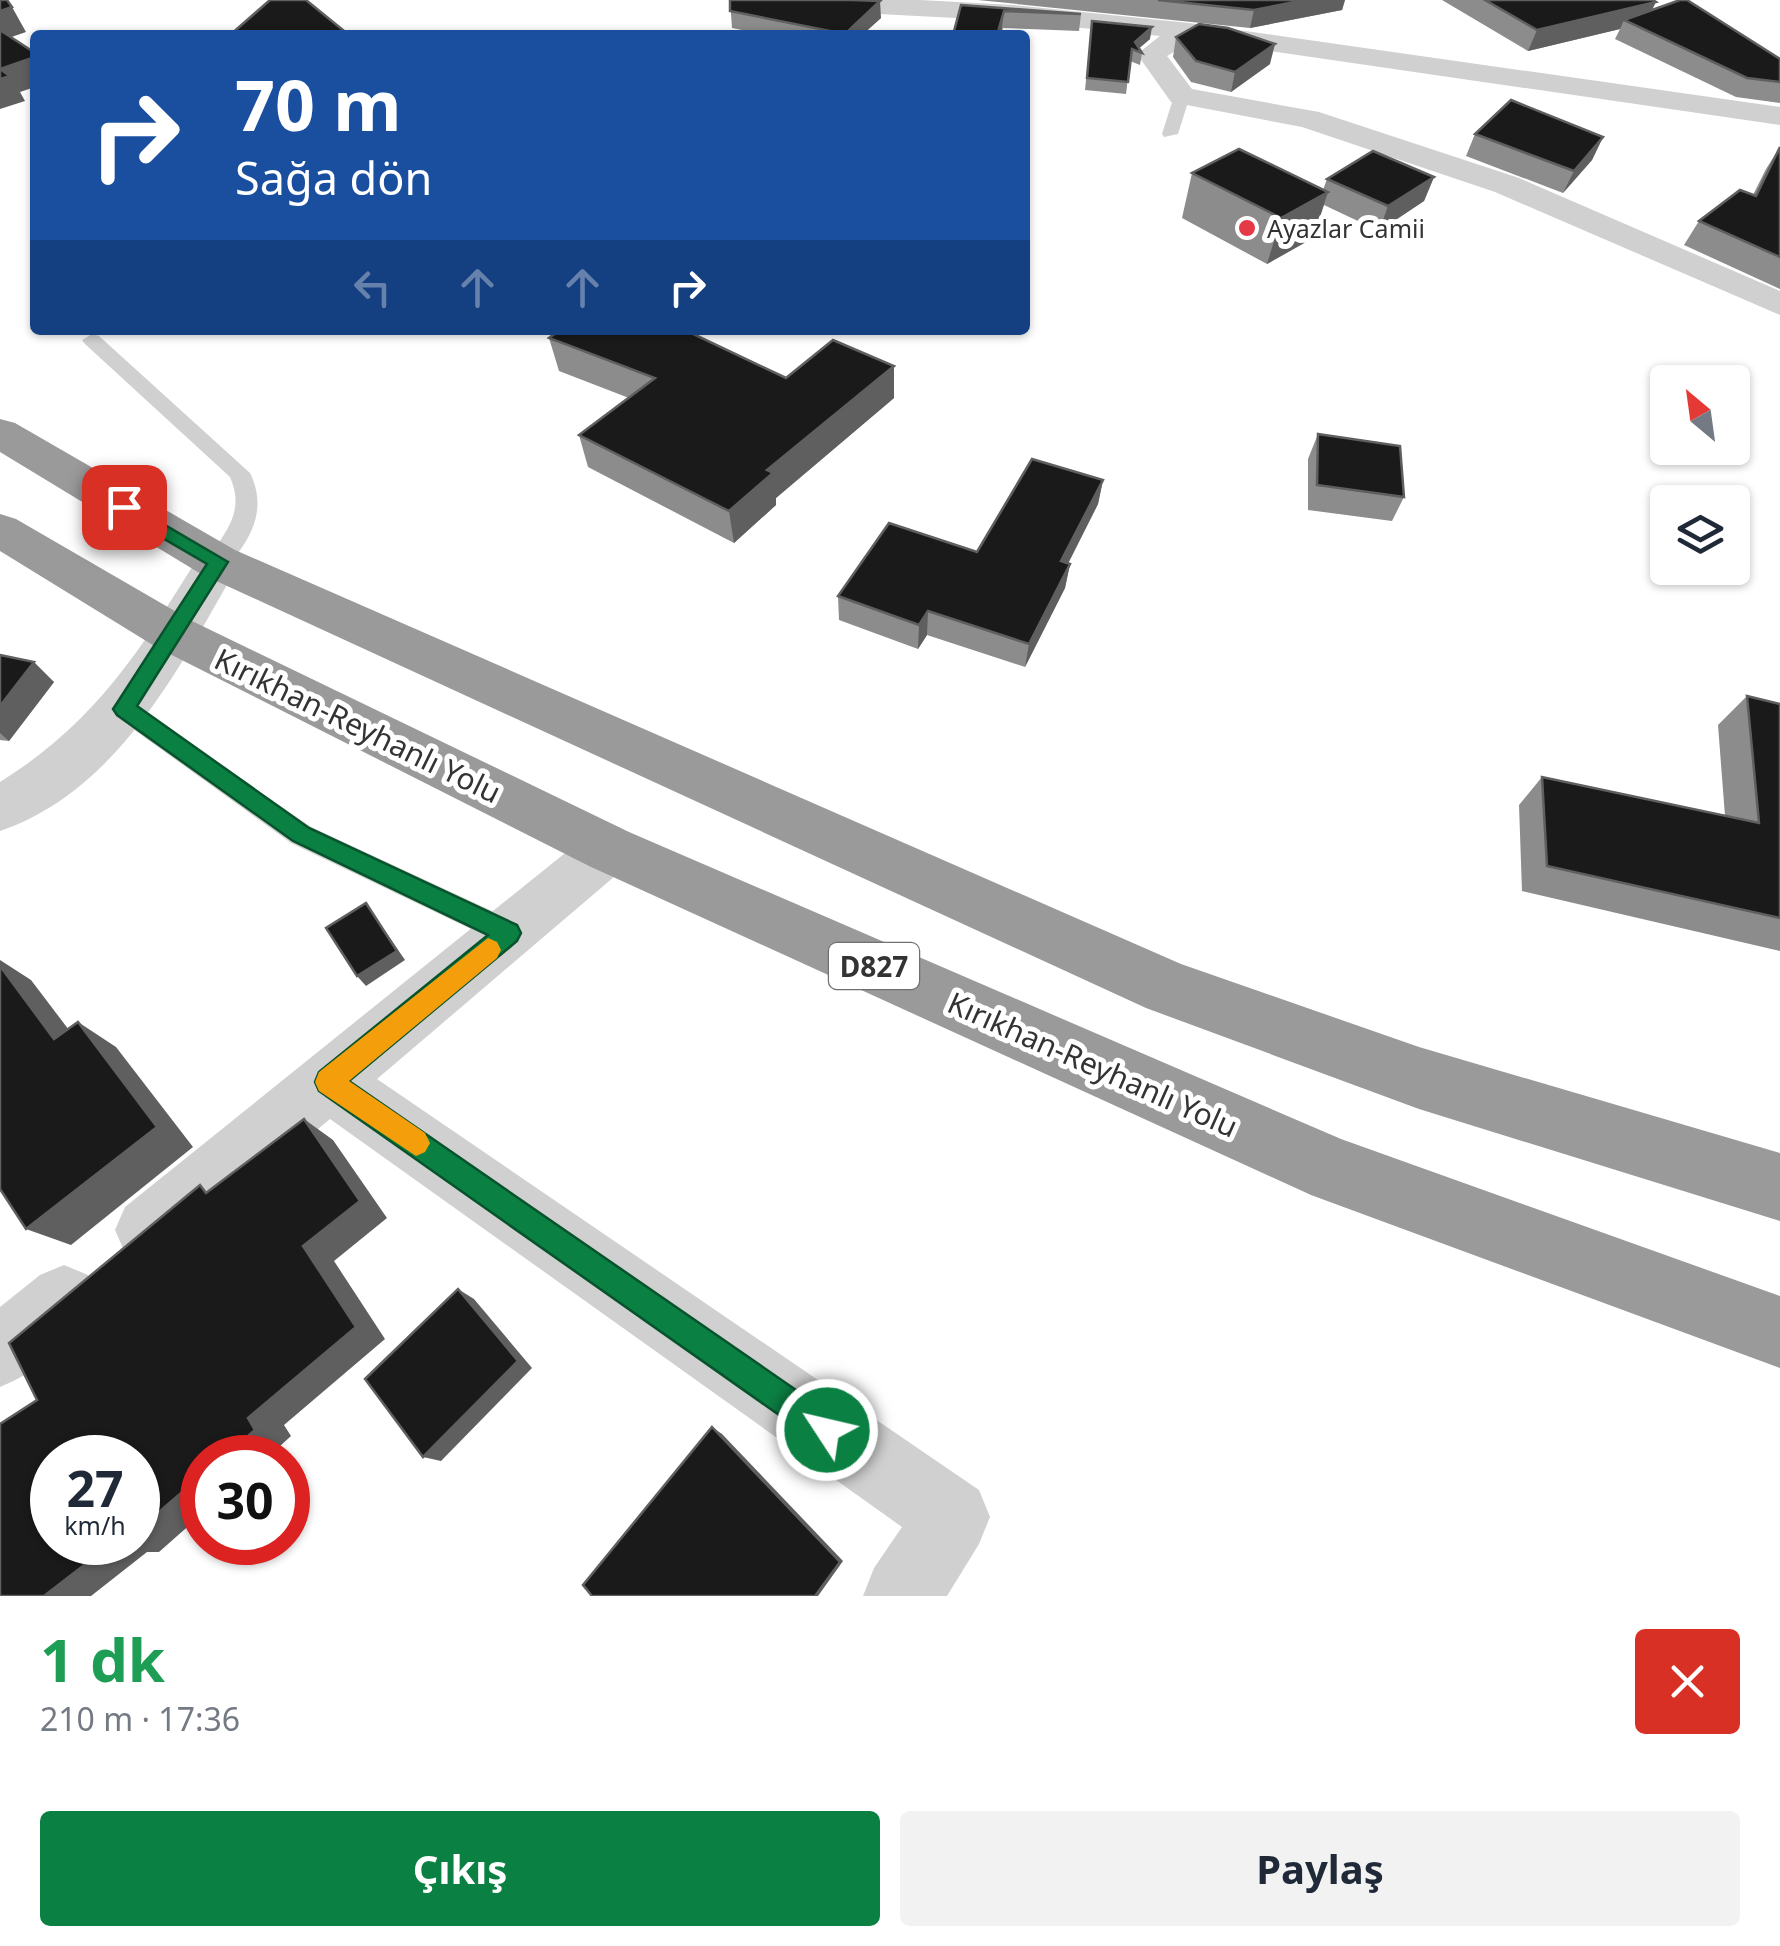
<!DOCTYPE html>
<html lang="tr">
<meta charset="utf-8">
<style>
:root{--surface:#fff;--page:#f2f2f3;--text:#1f2937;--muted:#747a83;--accent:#0b8043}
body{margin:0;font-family:"Noto Sans",sans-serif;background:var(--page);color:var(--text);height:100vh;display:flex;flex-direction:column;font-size:38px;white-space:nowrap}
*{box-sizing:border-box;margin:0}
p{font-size:32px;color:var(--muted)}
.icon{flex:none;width:55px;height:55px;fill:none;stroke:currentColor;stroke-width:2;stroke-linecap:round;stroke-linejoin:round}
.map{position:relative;height:1596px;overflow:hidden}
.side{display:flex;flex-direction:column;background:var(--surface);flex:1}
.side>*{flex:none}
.top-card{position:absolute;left:30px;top:30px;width:1000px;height:305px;border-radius:10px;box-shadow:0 2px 8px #0004;background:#1a4fa0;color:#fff;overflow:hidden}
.needle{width:65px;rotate:331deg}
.buttons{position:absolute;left:1650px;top:365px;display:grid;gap:20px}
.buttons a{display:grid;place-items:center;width:100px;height:100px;border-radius:10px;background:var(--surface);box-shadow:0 2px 8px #0004;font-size:50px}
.speed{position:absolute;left:30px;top:1435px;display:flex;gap:20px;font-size:50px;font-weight:700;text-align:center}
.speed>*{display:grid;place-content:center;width:130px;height:130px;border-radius:50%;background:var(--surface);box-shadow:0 2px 8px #0004;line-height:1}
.speed small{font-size:25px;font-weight:400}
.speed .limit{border:15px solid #d22;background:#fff;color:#111}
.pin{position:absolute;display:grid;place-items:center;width:85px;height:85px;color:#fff;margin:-42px;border-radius:20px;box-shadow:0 5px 15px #0006}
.me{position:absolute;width:110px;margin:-55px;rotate:305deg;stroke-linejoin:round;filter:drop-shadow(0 0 8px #0008)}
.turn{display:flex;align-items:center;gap:35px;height:210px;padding:0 40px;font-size:45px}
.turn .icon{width:130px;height:130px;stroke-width:2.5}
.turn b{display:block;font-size:70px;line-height:85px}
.lanes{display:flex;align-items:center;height:95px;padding:0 40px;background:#0003;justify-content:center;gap:50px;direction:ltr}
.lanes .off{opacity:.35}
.round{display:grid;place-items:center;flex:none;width:105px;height:105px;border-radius:10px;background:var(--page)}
.head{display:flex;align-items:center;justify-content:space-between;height:170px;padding:0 40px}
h1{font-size:60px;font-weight:700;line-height:75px;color:#1e9e55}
.primary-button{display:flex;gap:20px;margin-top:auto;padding:20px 40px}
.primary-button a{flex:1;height:115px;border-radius:10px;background:var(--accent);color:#fff;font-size:40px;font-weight:700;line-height:115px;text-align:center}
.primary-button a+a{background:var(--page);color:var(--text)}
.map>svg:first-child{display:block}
</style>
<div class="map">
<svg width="1780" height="1596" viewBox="0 0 1780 1596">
<rect width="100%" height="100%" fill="#fff"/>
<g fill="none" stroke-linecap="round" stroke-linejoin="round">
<g fill="#d0d0d0" fill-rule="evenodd">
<polygon points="1182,91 1190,96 1178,134 1164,137 1162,134 1174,96"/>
<path d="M 92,334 L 99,336 L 250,473 C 268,510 251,539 226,568 L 210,568 L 206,562 C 224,533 246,513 230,477 L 85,344 L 82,340 Z"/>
<polygon points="124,699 311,827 520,924 524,933 520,942 509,946 498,942 291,843 115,716 111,709 115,702"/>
</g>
<g fill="#d0d0d0" fill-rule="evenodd">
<polygon points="748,0 920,0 1014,5 1189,23 1780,107 1780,125 1194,40 1167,56 1192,89 1319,112 1519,178 1780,291 1780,315 1495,192 1302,127 1171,102 1137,54 1160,36 1014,21 761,8"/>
<path d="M 218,546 L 234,551 L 240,562 C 181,664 120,790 0,831 L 0,782 C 98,721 143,646 202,551 Z"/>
<polygon points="609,826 628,833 636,849 628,865 377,1079 979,1490 990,1517 979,1544 947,1596 863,1596 874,1568 902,1527 330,1119 171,1253 148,1263 125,1253 115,1230 125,1207 590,833"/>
<path d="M 64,1265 L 88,1275 L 98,1299 C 82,1338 39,1371 0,1387 L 0,1307 L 40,1275 Z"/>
</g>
<g fill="#9a9a9a" fill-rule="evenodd">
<polygon points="0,419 15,423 235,550 1181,964 1419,1047 1780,1153 1780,1221 1419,1109 1146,1008 201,574 0,452"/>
<polygon points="0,514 16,519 192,621 629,832 1341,1139 1780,1296 1780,1368 1311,1195 589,866 156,647 0,551"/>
</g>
</g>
<g fill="#8c8c8c">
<polygon points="730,0 881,18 862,35 766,35 732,28"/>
<polygon points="978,0 1345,0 1342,10 1250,28"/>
<polygon points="1442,0 1653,0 1652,10 1780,59 1780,103 1736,97 1615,39 1620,29 1528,51"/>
<polygon points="961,5 1081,14 1079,31 1003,28 1001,35 953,35"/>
<polygon points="1092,21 1150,39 1139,48 1142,53 1140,65 1130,61 1126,94 1085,90"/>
<polygon points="1176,37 1270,64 1231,92 1191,82 1173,57"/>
<polygon points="1475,134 1603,137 1592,160 1563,193 1466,156"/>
<polygon points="1780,147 1780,289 1684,245 1699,221 1753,195 1766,169"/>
<polygon points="1192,173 1323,190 1327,179 1434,177 1424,201 1379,231 1324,205 1313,238 1267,264 1182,218"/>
<polygon points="549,338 786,378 894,366 894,398 776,498 776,505 734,543 588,467 579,435 629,398 559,371"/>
<polygon points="1318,434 1404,497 1392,521 1308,510 1308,459"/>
<polygon points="1103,480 1098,504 1068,564 1070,564 1065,588 1025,667 927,635 918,649 839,620 838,596 977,552"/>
<polygon points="0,655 54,682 9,741 0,740"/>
<polygon points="1747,696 1780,704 1780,951 1522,891 1519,805 1542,777 1725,816 1718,725"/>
</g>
<g fill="#5f5f5f">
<polygon points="1305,0 1345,0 1342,10 1250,28 1254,10"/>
<polygon points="880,1 881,18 862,35 845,35"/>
<polygon points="1656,2 1646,22 1624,20 1620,29 1528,51 1537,30"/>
<polygon points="12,7 26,32 0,41 0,11"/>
<polygon points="1004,11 1001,35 997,35"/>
<polygon points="1152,27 1150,39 1136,51 1135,42"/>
<polygon points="1275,44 1270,64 1231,92 1235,72"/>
<polygon points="35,57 35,87 20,92 25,101 0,109 0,69"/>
<polygon points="1603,137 1592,160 1563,193 1574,171"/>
<polygon points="1434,177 1424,201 1379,231 1388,206"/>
<polygon points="1328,192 1313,238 1267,264 1281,218"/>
<polygon points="894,366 894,398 776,498 776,505 734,543 729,511 767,470"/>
<polygon points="1103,480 1098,504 1057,585 1061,561"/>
<polygon points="1070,564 1065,588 1025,667 1029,644"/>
<polygon points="928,611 927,635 918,649 919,625"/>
<polygon points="34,662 54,682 9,741 0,733 0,706"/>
<polygon points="366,903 405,960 366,986 357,976"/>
<polygon points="0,960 31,980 94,1063 54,1039 0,966"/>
<polygon points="78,1022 116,1047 193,1147 71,1245 26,1229"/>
<polygon points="304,1119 333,1140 387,1218 334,1261 385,1339 284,1425 291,1436 267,1458 222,1458 248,1418 303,1246"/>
<polygon points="458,1289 474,1299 532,1368 441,1461 423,1457"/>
<polygon points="712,1427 722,1434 843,1561 818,1596 815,1596"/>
<polygon points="202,1475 202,1514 159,1552 147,1552 91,1596 44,1596 109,1546 124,1542 138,1542 138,1530"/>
</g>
<g fill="#1a1a1a" stroke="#5f5f5f" stroke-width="2.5">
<polygon points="0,0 7,0 12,7 0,11"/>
<polygon points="270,0 306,0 349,35 230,35"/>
<polygon points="730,0 852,0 880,1 845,34 730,11"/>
<polygon points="1158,0 1305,0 1254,10"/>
<polygon points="1485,0 1653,0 1656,2 1537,30"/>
<polygon points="1680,0 1687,0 1780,59 1780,82 1747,78 1624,20"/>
<polygon points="961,5 1081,14 1004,11 997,35 953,35"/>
<polygon points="1092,21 1152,27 1135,42 1142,53 1132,49 1128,82 1087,78"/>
<polygon points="1199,24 1228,28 1275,44 1235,72 1196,61 1176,37"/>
<polygon points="0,30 35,53 35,57 0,69"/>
<polygon points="0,69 10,76 0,79"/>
<polygon points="1511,100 1603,137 1574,171 1475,134"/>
<polygon points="1780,147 1780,257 1699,221 1740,190 1756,196"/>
<polygon points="1239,149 1328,192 1281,218 1192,173"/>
<polygon points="1373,151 1434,177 1388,206 1327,179"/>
<polygon points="560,330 685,330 786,378 833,340 894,366 767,470 773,473 729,511 579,435 655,378 549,338"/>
<polygon points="1318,434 1400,446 1404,497 1317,485"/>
<polygon points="1032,459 1103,480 1061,561 1070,564 1029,644 928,611 919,625 838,596 889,523 977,552"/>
<polygon points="0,655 34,662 0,706"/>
<polygon points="1747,696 1780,704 1780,918 1547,866 1542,777 1759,823"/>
<polygon points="366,903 397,951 357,976 326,928"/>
<polygon points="0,966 54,1039 78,1022 157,1127 26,1229 0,1189"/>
<polygon points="304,1119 360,1201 303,1246 356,1327 248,1418 255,1430 222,1458 202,1458 202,1475 138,1530 138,1458 52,1458 52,1542 124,1542 112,1553 109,1546 44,1596 0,1596 0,1424 37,1400 9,1343 200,1185 206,1193"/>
<polygon points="458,1289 518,1361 423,1457 365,1379"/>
<polygon points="712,1427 840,1562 815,1596 592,1596 583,1585"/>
</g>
<polygon fill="#0b8043" stroke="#07532c" stroke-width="2.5" points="124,501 228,562 137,706 309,828 517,925 521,933 517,941 349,1081 838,1419 843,1430 838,1441 827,1446 816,1441 319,1091 315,1082 319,1072 488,935 293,841 117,715 113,709 117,703 207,564 118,512 115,507"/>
<polygon fill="#f59e0b" points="488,938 497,942 501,950 497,958 349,1081 425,1133 430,1143 425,1152 416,1156 319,1091 315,1082 319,1072"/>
<circle fill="#e63946" stroke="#fff" stroke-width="4" cx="1247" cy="228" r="10"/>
<g text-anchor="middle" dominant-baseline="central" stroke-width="10" stroke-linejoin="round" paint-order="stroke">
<g font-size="25" fill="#333" stroke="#fff" text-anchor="start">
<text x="1267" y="228">Ayazlar Camii</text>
</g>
<rect fill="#fff" stroke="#707070" stroke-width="2.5" x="829" y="943" width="90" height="46" rx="8"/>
<g font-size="28" font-weight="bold" fill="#333">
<text x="874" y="966">D827</text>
</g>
<g font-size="30" fill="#333" stroke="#fff">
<text transform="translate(358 725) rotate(26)">Kırıkhan-Reyhanlı Yolu</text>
<text transform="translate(1093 1064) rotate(24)">Kırıkhan-Reyhanlı Yolu</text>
</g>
</g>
</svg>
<div class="buttons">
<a><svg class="needle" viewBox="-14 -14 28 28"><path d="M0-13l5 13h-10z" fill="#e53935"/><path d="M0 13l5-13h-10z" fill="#747a83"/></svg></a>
<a><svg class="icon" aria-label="layers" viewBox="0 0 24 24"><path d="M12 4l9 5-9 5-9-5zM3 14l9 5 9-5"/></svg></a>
</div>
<div class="speed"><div>27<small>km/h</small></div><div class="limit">30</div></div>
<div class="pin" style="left:124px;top:507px;background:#d93025"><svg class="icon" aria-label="arrive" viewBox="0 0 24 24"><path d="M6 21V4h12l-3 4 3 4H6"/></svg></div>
<svg class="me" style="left:827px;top:1430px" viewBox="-20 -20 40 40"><circle r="17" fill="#0b8043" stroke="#fff" stroke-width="3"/><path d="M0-11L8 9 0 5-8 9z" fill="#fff"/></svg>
<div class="top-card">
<div class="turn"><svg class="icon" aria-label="right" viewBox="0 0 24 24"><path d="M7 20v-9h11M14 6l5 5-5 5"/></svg><div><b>70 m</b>Sağa dön</div></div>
<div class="lanes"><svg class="icon off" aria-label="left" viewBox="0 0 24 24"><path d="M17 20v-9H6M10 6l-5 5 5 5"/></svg><svg class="icon off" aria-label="ahead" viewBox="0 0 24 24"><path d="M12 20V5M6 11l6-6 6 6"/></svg><svg class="icon off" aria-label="ahead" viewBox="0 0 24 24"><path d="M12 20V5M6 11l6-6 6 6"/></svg><svg class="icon" aria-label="right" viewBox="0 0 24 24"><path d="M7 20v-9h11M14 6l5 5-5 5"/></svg></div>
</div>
</div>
<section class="side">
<div class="head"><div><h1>1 dk</h1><p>210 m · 17:36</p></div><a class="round" style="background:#d93025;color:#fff"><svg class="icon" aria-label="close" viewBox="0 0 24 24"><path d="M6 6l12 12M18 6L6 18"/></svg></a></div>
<div class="primary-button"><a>Çıkış</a><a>Paylaş</a></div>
</section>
